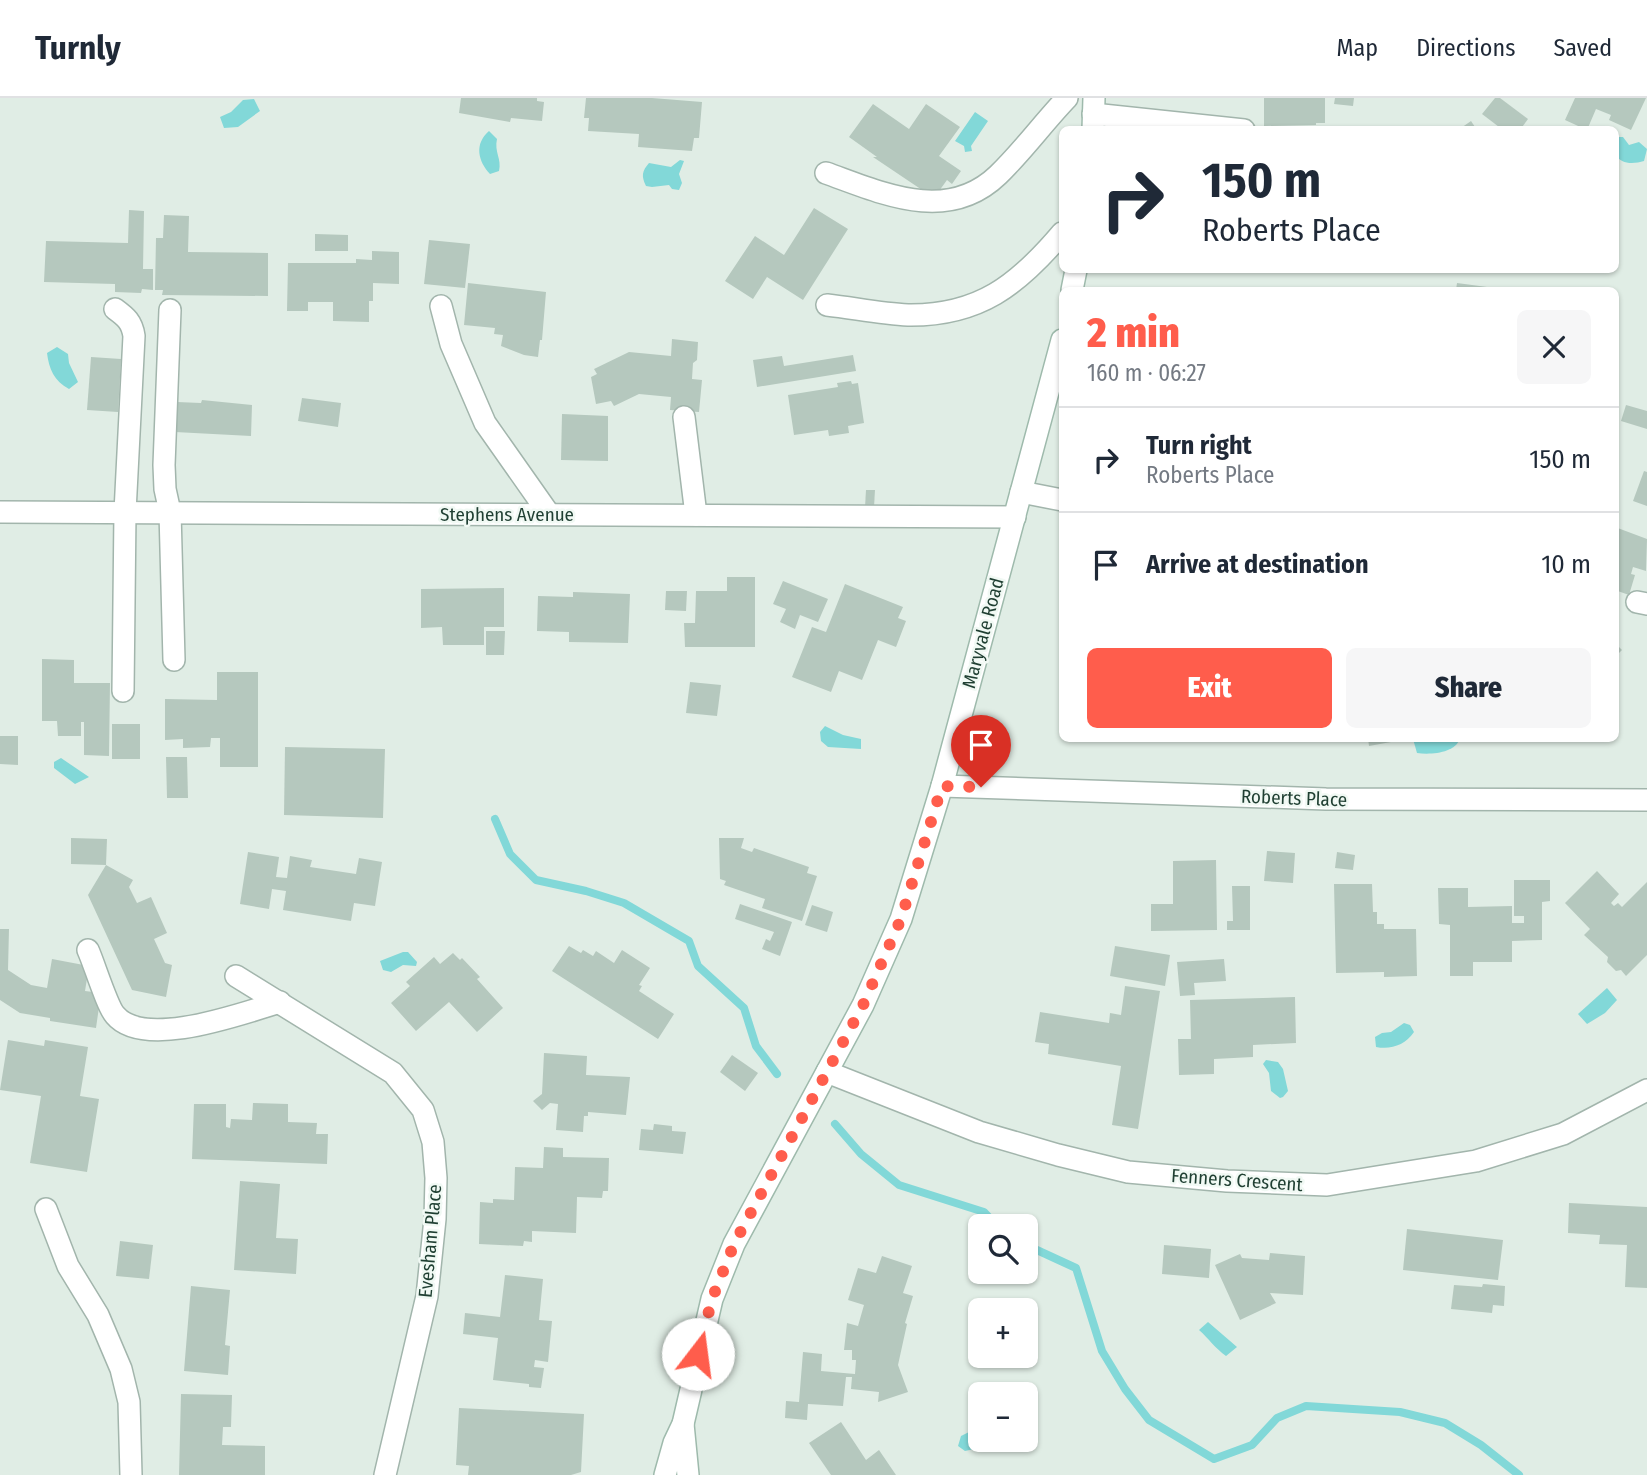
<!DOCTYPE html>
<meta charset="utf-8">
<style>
:root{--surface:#fff;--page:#f6f6f7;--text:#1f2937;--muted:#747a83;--line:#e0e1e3;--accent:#ff5d4c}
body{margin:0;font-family:"Fira Sans Condensed",sans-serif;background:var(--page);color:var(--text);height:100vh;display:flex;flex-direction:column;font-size:26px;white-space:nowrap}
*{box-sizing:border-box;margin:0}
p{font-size:23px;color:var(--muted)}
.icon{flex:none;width:38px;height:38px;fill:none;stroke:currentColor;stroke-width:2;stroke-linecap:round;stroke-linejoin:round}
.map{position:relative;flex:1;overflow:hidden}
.details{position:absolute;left:1059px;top:189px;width:560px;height:455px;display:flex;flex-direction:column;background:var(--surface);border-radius:10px;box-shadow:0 2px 5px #0004}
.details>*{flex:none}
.guide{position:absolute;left:1059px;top:28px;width:560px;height:147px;border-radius:10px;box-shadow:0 2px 5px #0004;background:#fff;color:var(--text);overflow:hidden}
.controls{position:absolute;left:968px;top:1116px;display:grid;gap:14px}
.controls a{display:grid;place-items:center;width:70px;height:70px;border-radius:10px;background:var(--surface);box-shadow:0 2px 5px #0004;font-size:35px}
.pin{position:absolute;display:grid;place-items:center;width:60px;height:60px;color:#fff;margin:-72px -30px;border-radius:50% 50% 50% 0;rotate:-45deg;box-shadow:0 0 7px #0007}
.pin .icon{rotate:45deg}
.me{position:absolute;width:77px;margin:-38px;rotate:15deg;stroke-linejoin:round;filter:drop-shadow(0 0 5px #0008)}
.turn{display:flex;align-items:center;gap:24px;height:147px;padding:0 28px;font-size:32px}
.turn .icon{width:91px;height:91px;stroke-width:2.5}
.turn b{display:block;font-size:49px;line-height:60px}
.round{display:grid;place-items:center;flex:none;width:74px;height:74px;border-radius:10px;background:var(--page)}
.headline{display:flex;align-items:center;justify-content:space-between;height:119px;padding:0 28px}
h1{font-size:42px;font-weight:800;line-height:52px;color:var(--accent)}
.cta{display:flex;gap:14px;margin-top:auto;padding:14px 28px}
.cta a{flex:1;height:80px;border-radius:10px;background:var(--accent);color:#fff;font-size:28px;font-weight:800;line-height:80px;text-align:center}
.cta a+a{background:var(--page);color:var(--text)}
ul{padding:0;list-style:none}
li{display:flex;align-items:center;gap:21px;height:105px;padding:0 28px;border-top:2px solid var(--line)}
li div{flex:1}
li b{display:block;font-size:26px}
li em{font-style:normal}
header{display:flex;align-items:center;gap:42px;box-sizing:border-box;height:98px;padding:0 35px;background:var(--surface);border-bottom:2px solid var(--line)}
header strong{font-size:33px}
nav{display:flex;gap:38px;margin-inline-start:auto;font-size:24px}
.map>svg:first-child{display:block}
</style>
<header>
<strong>Turnly</strong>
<nav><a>Map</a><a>Directions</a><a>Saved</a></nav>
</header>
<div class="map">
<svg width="1647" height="1377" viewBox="0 0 1647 1377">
<rect width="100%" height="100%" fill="#e0ede5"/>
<g fill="#82d8d8">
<polygon points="254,1 260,13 238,29 224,30 220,19 231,14 243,2"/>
<polygon points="975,14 988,23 971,48 972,53 965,54 964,48 955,43"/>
<path d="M 489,33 L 497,41 C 494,54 502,61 499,73 L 490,76 C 478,63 474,46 489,33 Z"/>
<path d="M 1616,39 L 1623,39 L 1629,47 L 1639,44 L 1647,51 L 1644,63 C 1634,66 1621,67 1615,56 Z"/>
<path d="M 680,62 L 684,63 L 679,76 L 682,85 L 679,92 L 672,91 L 669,87 L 652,89 L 646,88 C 641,78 642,73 649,65 L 671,69 Z"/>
<path d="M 57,249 L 68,256 L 69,265 L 78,284 L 69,291 C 54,283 49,271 47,255 Z"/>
<polygon points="825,628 843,637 861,641 861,651 828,649 821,643 820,634"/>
<path d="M 1460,640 C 1456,655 1431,657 1417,655 L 1413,641 Z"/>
<polygon points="61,660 89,679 75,686 54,670 54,664"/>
<polygon points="403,854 408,854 417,864 416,868 403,867 391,874 383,872 380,863"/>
<polygon points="1607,890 1617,902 1605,915 1587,926 1578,916"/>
<path d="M 1404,925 L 1410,927 L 1414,934 C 1405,947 1391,952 1376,949 L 1375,939 L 1382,935 L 1391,934 Z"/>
<polygon points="1266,962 1278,964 1283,971 1288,993 1283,999 1280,1000 1271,993 1269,975 1263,966"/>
<path d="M 1208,1224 L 1237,1249 L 1226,1258 C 1215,1250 1209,1241 1199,1232 Z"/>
<polygon points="980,1318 980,1342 984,1342 974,1351 965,1353 958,1348 961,1338 969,1334"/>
</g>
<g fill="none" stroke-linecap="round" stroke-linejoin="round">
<g stroke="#82d8d8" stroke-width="8">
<polyline points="495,721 510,756 536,782 586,793 624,805 689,843 698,868 744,910 756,948 777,976"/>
<polyline points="835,1026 861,1056 899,1087 984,1114 998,1129"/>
<polyline points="1026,1147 1076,1170 1102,1253 1125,1291 1149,1322 1214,1361 1252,1347 1277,1320 1306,1308 1400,1314 1445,1325 1481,1347 1519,1377"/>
</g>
</g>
<g fill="#b5c8be">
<polygon points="461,0 537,0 537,3 544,4 542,23 511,20 510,24 459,15"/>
<polygon points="586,0 652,0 702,4 699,40 694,40 692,53 638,49 639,36 588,33 589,20 584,20"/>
<polygon points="1264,0 1325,0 1325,25 1316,25 1316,27 1264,28"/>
<polygon points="1335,0 1354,0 1353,8 1334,6"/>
<polygon points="1495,0 1500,0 1528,21 1520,32 1503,32 1482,16"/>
<polygon points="1575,0 1646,0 1631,32 1609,22 1611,17 1596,11 1587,32 1565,22"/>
<polygon points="873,6 909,31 926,6 960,29 939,58 961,73 952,86 947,82 934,100 873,59 877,59 849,39"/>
<polygon points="1471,23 1477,32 1458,32"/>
<polygon points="814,110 848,131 803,202 767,179 753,201 725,183 755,138 784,157"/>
<polygon points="129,112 144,113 143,171 153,171 153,192 142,191 141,195 115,194 115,186 44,184 46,143 128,145"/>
<polygon points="164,117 189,118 188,154 268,155 268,198 162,197 163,192 155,192 156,140 163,140"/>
<polygon points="315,136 348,137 348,153 315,153"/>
<polygon points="429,142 470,146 465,190 424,186"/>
<polygon points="372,153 399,154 399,186 373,185 373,203 369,203 369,224 333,223 333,204 308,204 308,213 287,213 288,165 356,165 356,161 372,162"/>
<polygon points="468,185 546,194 542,242 540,242 538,259 524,257 501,248 503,237 494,236 495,230 464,227"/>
<polygon points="1457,185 1502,191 1502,192 1456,192"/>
<polygon points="672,241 698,244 697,262 693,265 692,281 702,282 699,314 670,312 671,299 639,296 614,308 611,303 596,306 591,279 597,276 594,271 629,254 671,258"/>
<polygon points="853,257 856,273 757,289 753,262 782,258 784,268"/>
<polygon points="91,259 121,261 118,314 87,312"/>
<polygon points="851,283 852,286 858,285 864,325 848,328 849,335 829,338 828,332 794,337 788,297 838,289 837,285"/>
<polygon points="302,300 341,305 338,329 298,323"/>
<polygon points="202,302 252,307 251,338 175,334 177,304 201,305"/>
<polygon points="1626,307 1647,313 1647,331 1621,323"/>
<polygon points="562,316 608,318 608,363 561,362"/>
<polygon points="1644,373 1647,374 1647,408 1633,403"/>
<polygon points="866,392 875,392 874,409 865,409"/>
<polygon points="1615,429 1647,441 1646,473 1633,469 1631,476 1635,477 1629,497 1615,492"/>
<polygon points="727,479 755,479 755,549 685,549 684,525 695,525 696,493 727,493"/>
<polygon points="783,483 828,501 818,524 800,517 795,531 780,524 786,511 773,506"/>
<polygon points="845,486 903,509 898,520 906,523 896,549 878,542 862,582 839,573 831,594 792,579 812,529 826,534"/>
<polygon points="504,490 504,529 484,529 484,547 443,547 442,529 421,530 421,491"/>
<polygon points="666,493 687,493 686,513 665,512"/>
<polygon points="573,494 630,496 628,545 569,544 569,534 537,533 538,498 573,499"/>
<polygon points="486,533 505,533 504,557 486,557"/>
<polygon points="1615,545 1622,552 1615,559"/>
<polygon points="42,561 74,562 74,585 110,585 109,658 84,657 84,624 81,624 81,638 58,638 57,623 42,623"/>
<polygon points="217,574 258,574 258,669 220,669 220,640 211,640 210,649 183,650 183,641 165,642 165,601 217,602"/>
<polygon points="690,584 721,587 717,618 686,615"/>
<rect x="112" y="626" width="28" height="35"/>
<polygon points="0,638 18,638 18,667 0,666"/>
<polygon points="1368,640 1391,640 1391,644 1369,648"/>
<polygon points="285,649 385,651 383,720 284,717"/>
<polygon points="166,659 187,659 188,700 167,700"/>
<polygon points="71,740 107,741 106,767 71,766"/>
<polygon points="719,740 744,740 741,750 752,754 754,750 809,769 807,775 817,778 802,823 762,810 765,801 724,787 726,783 720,781"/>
<polygon points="1267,753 1295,755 1293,785 1264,783"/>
<polygon points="248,754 279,759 276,779 287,780 290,758 312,762 310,769 356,776 359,760 382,764 375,808 354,805 351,823 283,812 286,793 272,791 269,811 240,806"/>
<polygon points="1337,754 1355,757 1353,772 1335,770"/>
<polygon points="1216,762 1217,832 1151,833 1151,806 1173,806 1173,763"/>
<polygon points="106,767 133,782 129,789 137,805 151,799 167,835 154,841 165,865 172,867 166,899 132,892 88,797"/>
<polygon points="1597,773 1619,796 1611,805 1614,808 1618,805 1622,809 1647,784 1647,857 1626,878 1621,872 1616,873 1607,864 1608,859 1584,837 1590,831 1565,805"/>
<polygon points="1514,782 1550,782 1550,803 1542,804 1542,842 1512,843 1512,864 1473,864 1473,878 1450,878 1450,827 1439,826 1438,790 1468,790 1468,809 1512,808 1512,825 1524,825 1524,818 1514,818"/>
<polygon points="1334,786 1372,786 1373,814 1377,814 1377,826 1384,826 1384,831 1416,831 1417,878 1384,879 1384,874 1336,875"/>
<polygon points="1232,788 1250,788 1250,832 1227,832 1227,823 1233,823"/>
<polygon points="740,806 792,824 780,858 762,851 766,841 770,843 774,834 735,821"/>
<polygon points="812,807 833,814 827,834 805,827"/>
<polygon points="0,831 9,831 8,872 31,887 47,890 52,861 89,868 85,893 101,895 96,930 50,923 50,920 20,915 0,902"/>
<polygon points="569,848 581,855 583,852 593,858 596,853 614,865 622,852 650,870 639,887 642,888 639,893 674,916 658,941 552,873"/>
<polygon points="1115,848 1170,857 1165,888 1110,878"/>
<polygon points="453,855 460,862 462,860 480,879 477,881 503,910 477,934 449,904 416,933 391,905 410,888 406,884 434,859 440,866"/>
<polygon points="1224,861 1226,883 1194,885 1195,897 1180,898 1177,864"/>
<polygon points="1125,888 1160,893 1138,1031 1112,1027 1121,968 1048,956 1049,946 1035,944 1040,914 1109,925 1110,915 1121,917"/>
<polygon points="1295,899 1296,945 1253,947 1253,959 1214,961 1214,976 1179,977 1178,941 1191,941 1190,902"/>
<polygon points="8,942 44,948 45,942 88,949 80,998 99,1001 87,1074 30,1065 41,998 0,992"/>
<polygon points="544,955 587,958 586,977 630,979 626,1017 588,1014 588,1018 584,1018 583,1034 556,1032 558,1006 550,1005 542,1012 533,1003 542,996"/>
<polygon points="732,957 758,975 745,993 720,974"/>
<polygon points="253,1005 288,1006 288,1024 317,1025 316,1036 328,1036 327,1066 192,1061 194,1006 226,1006 226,1029 230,1030 231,1021 252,1022"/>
<polygon points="654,1026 672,1028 672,1033 686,1034 683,1056 639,1052 641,1031 653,1032"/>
<polygon points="544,1049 563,1050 563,1059 609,1060 608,1093 603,1093 602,1100 577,1099 576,1135 532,1133 532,1144 524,1143 523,1148 479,1146 480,1104 493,1105 493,1101 514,1102 515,1069 543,1070"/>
<polygon points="240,1083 280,1086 276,1140 298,1141 296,1176 234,1172"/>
<polygon points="1569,1105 1647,1109 1647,1190 1625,1189 1627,1147 1599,1146 1600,1137 1568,1135"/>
<polygon points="1407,1131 1503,1142 1498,1182 1403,1172"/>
<polygon points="120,1143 153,1147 149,1181 116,1178"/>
<polygon points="1164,1147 1211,1151 1209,1180 1162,1176"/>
<polygon points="1270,1155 1305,1158 1303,1197 1270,1195 1276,1205 1240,1222 1215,1167 1240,1156 1242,1160 1269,1162"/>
<polygon points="882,1158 912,1168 903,1195 913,1198 905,1225 907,1226 898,1267 908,1294 878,1304 879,1294 851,1291 852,1279 846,1279 843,1308 808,1306 807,1322 785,1320 786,1303 799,1304 803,1254 822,1256 821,1273 855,1276 856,1262 852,1262 852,1252 844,1252 847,1225 858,1228 864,1207 848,1202 858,1170 876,1175"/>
<polygon points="505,1177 543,1181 539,1222 552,1223 548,1264 535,1262 534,1269 544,1270 541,1290 529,1289 529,1286 493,1282 498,1240 463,1236 465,1215 500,1219"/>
<polygon points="1483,1186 1505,1188 1504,1208 1493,1207 1492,1215 1451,1211 1454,1187 1482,1189"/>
<polygon points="191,1188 230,1192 225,1247 230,1248 228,1277 184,1273"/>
<polygon points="181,1296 232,1297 231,1329 223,1329 222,1347 265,1348 265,1377 179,1377"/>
<polygon points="459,1310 584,1316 581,1374 571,1377 468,1377 469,1368 456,1367"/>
<polygon points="841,1324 866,1362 879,1352 896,1377 831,1377 809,1345"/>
</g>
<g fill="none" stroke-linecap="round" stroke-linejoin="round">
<g stroke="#a2b5ac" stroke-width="24">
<g id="street">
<polyline points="1093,16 1244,32"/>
<path d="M 826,75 C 882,95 947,126 998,77 C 1023,53 1043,25 1067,0"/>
<path d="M 827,207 C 854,210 881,216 908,217 C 979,218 1018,187 1062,135"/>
<polyline points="441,208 451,246 485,325 549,416"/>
<path d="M 115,211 C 126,219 132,224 134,238 L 125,414 L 123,593"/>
<polyline points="170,212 164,367 165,391 170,414 174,562"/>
<polyline points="684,319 696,417"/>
<polyline points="1021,394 1062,402"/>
<polyline points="0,414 1015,419"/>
<polyline points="1637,504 1647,506"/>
<polyline points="942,688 1326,701 1647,702"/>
<path d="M 88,852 C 94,865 107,908 115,917 C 144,952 243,915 280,904"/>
<polyline points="236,878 393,975 423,1012 433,1044 436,1080 435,1121 427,1198 385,1377"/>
<polyline points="827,974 979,1034 1058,1057 1128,1074 1227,1083 1327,1087 1476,1063 1563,1036 1647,992"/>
<polyline points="46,1111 68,1168 98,1217 121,1271 129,1304 131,1377"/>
</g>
</g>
<g stroke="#9ebaac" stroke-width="24">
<g id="secondary">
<polyline points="1093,32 1094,0"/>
<polyline points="1072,192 1076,172"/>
<polyline points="683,1326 688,1377"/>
<polyline points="665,1377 674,1345 683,1326 712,1201 734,1146 863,907 901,821 942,688 1062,242"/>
</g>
</g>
<use href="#street" stroke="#fff" stroke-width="21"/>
<use href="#secondary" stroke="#fff" stroke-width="21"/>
</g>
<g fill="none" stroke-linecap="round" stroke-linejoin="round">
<polyline stroke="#ff5d4c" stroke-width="12" stroke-dasharray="0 21.6" points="698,1256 712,1201 734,1146 863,907 901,821 942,688 981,689"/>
</g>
<g text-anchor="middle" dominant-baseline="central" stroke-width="5" stroke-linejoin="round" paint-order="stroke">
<g font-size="19" fill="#1f3f32" stroke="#f1f9f4">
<text x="507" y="416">Stephens Avenue</text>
<text transform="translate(983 535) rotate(-75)">Maryvale Road</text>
<text transform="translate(1294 700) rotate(2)">Roberts Place</text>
<text transform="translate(1237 1082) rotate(4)">Fenners Crescent</text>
<text transform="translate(430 1143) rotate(-85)">Evesham Place</text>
</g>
</g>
</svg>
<div class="controls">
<a><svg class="icon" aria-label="search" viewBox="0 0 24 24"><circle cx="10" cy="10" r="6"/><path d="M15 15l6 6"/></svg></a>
<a>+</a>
<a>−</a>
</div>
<div class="pin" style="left:981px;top:689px;background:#d93025"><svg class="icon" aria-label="arrive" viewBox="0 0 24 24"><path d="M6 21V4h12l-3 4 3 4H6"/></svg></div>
<svg class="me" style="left:698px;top:1256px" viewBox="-20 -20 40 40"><circle r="19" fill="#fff"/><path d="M0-13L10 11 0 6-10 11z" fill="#ff5d4c"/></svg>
<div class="guide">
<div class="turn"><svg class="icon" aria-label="right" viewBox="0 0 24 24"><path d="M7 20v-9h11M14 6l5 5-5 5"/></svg><div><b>150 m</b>Roberts Place</div></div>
</div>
<section class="details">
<div class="headline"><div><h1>2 min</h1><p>160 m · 06:27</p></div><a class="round"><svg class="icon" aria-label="close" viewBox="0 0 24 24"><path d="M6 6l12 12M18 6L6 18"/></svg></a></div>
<ul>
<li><svg class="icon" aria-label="right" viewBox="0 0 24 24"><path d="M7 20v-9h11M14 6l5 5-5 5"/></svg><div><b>Turn right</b><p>Roberts Place</p></div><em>150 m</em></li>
<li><svg class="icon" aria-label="arrive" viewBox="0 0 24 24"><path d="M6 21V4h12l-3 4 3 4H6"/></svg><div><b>Arrive at destination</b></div><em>10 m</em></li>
</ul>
<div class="cta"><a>Exit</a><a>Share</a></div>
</section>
</div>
